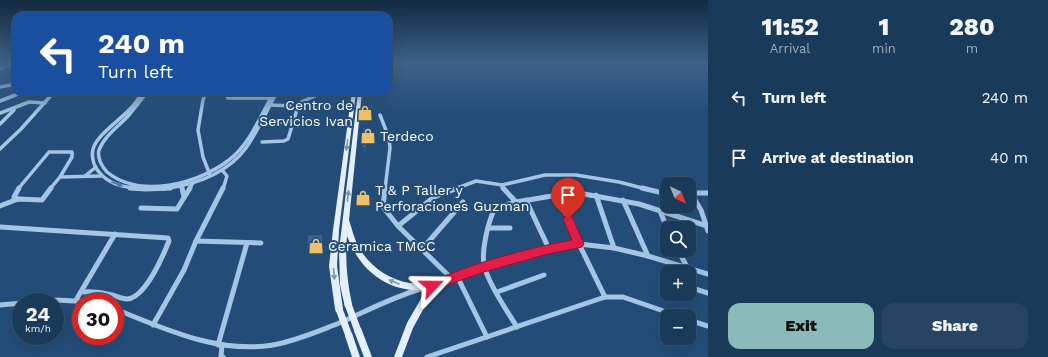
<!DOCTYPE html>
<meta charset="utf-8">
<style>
:root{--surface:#1a3a5a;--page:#274563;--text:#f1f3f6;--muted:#9fadbb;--line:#385470;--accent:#8bbbb9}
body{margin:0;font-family:"Work Sans",sans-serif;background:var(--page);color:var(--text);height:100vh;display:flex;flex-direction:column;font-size:15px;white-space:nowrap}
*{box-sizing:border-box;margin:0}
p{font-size:13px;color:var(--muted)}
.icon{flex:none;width:22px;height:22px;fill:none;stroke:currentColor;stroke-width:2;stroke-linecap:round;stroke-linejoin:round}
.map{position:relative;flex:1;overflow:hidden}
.panel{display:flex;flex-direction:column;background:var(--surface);width:340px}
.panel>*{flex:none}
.banner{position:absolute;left:12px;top:12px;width:380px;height:84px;border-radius:12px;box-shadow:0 4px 16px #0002,0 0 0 1px var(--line);background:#1a4fa0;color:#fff;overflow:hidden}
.needle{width:26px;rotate:137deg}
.controls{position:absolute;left:660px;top:177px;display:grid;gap:8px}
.controls a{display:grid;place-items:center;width:36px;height:36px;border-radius:8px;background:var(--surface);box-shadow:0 4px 16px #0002,0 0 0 1px var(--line);font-size:20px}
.speed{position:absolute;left:12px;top:293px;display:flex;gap:8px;font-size:20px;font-weight:700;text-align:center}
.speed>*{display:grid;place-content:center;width:52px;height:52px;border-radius:50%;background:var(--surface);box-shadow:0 4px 16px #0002,0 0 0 1px var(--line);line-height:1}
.speed small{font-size:10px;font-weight:400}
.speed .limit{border:6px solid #d22;background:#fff;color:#111}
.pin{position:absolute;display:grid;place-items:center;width:34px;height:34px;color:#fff;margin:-41px -17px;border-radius:50% 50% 50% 0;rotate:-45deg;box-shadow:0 0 4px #0007}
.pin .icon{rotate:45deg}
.me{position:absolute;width:44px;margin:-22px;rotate:67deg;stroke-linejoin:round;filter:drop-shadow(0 0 3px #0008)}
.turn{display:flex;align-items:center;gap:14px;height:84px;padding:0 20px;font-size:18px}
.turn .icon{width:52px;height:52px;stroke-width:2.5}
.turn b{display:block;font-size:28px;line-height:34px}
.eta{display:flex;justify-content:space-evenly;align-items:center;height:68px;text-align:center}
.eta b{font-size:24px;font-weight:800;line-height:28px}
.button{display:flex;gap:8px;margin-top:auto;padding:8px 20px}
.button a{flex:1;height:46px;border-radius:12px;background:var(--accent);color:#111;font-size:16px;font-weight:800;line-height:46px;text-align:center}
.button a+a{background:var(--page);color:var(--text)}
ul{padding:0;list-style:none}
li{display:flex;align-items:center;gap:12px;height:60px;padding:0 20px}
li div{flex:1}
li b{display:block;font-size:15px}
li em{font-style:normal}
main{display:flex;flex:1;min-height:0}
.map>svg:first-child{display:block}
</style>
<main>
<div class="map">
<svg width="708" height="357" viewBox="0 0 708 357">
<rect width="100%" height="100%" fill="#234d78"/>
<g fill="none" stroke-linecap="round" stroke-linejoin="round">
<g stroke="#a4c5e4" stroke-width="3.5">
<polyline points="0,69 13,64"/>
<polyline points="0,87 16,84"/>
<path d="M 147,92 C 141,100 135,108 128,116 C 119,126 104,136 99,150 C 97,158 102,167 107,172 C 140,199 198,184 229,160 C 250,144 261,115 274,92"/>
<polyline points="206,92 203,100 198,130 203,157 210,175"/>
<polyline points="228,92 226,94 228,98 270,98"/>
<polyline points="0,101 23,92"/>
<polyline points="269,105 298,106"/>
<polyline points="0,113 29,102 45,103"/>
<polyline points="380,115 389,138 390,148 385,189"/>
<polyline points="274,122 294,123"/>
<polyline points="0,124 14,110"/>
<polyline points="262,142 284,141 288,139 299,103 324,92"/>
<polyline points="0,149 21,129 54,92"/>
<polyline points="222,170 227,176 223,189"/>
<polyline points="85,176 96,167"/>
<polyline points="502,185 503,189"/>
<polyline points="181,186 182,189"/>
<polyline points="18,189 49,152 72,152 72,157 60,177"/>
<polyline points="50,189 60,177 101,176"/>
<path d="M 140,189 C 125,187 109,185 99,172 C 94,167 91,157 93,149 C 97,135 120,120 130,109 C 135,104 139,98 143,92"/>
<path d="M 163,189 C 194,185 226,175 246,148 C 258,131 267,110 277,92"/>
<polyline points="189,189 193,183"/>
<polyline points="455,189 476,181 502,185 545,175 576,175 619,182 646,189"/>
</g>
<g stroke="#a4c5e4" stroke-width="5">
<polyline points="130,188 146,189 170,188"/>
<polyline points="182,188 184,197"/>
<polyline points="385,188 383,207 398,226 451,278"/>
<polyline points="503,188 516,202"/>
<polyline points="642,188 667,194"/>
<polyline points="708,193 696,193 694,195 695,200 701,210 708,231"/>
<polyline points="558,195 579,244 605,297"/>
<polyline points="596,195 614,248"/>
<polyline points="18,199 14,197 19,188"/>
<polyline points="526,200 549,249"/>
<polyline points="623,200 648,256"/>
<polyline points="0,206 18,199 42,200 51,188"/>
<polyline points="141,208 177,209 190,188"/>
<polyline points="660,211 667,228"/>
<polyline points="398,226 434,197 458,188"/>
<path d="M 0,227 L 168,238 L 169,241 C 163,256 145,298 127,299 C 122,299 116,296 112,295 C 101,292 91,291 81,292"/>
<polyline points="488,228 510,228"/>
<polyline points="196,241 261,243"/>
<polyline points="423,248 463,202"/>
<polyline points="678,250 687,267"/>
<polyline points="457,276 487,337"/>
<polyline points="432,286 484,267 549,249 579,244 614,248 648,256 708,274"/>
<polyline points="689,287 708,293"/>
<polyline points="497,292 544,275"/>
<polyline points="76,300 115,234"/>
<polyline points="0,305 57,300 91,302"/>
<path d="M 115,309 C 165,329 218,354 273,345 C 295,341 316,332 337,324 C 365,312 392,297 421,289"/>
<polyline points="689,320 708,326"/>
<polyline points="153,325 184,270 196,241 223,188"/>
<path d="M 517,327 C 506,309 492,290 485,269 C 480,254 488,222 495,208 L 516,202 L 558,195 L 584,194 L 639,204 L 704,225"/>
<polyline points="218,345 247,243"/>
<polyline points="222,346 221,356 223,357"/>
<polyline points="427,357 605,297 623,297 678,316"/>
</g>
<g fill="#e4effc" fill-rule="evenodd">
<polygon points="352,92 356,92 339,230 337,266 343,309 342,312 339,313 336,312 335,309 329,266 333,230"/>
<path d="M 358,92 L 362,92 L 349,220 C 352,229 354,238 358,246 C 369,266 389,280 410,283 C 417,284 425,283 432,283 L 435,284 L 436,286 L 413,328 L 402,357 L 394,357 L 407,323 L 426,290 C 388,293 360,271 347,236 C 345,259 347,281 352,304 L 351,307 L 348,308 L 345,307 L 340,285 L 339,250 Z"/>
<polygon points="358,327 361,328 372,357 364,357 354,331 355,328"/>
<polygon points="349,332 352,333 360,357 352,357 345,336 346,333"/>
</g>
<g stroke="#e4effc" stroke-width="7">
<polyline points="348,304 358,331"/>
<polyline points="339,309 349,336"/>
</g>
</g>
<g fill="#2c5680">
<polygon points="362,133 373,133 372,139 362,138"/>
<polygon points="362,143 367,143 367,152 362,151"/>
<polygon points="368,196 367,202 357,201 357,197"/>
<polygon points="323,238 324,253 308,254 307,250"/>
</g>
<g fill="#336495" stroke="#244668">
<polygon points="363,127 373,128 372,134 362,133"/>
<rect x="362" y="143" width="5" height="5"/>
<polygon points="359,191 368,192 367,199 357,197"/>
<polygon points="323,234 323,249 307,250 307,235"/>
</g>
<defs><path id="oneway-solid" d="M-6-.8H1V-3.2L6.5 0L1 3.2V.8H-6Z"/></defs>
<g fill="#7a96b3">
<use href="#oneway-solid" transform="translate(347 145) rotate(97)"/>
<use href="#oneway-solid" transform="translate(348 196) rotate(-83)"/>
<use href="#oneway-solid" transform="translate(334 274) rotate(85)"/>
<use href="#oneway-solid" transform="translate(394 282) rotate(-157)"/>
</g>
<use fill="#50779e" href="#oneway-solid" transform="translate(117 184) rotate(20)"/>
<linearGradient id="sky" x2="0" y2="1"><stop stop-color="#132a42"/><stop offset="0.56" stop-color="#3f628b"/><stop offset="1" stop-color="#3f628b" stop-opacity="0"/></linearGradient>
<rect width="708" height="114" fill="url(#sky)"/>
<path fill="#e11d48" stroke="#92132f" d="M 568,215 L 572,216 L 573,219 L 584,244 L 582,247 L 548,254 L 484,272 L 453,283 L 432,292 L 428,290 L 426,286 L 428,283 C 473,263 523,249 572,240 L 563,219 L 565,216 Z"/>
<defs>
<g id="shop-bare" transform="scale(1.2)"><path d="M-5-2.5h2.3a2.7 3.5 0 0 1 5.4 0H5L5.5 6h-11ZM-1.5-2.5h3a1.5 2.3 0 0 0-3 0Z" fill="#efc068" stroke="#234d78" stroke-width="2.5" paint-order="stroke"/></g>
</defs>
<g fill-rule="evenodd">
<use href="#shop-bare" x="365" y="113"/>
<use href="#shop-bare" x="368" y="136"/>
<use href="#shop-bare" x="363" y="198"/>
<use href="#shop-bare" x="316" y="246"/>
</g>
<g text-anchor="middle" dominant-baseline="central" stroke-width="4" stroke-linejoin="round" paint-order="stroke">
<g font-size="14" fill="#fff" stroke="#234d78" text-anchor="start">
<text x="353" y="105" text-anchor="end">Centro de<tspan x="353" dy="16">Servicios Ivan</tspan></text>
<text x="380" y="136">Terdeco</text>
<text x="375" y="190">T &amp; P Taller y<tspan x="375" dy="16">Perforaciones Guzman</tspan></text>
<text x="328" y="246">Ceramica TMCC</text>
</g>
</g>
</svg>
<div class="controls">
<a><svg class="needle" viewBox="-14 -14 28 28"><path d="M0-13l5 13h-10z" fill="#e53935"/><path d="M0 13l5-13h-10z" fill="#9fadbb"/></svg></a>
<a><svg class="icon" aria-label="search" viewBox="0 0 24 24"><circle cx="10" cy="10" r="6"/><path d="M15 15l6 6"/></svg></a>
<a>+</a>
<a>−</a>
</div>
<div class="speed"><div>24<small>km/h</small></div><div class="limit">30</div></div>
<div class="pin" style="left:568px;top:219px;background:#d93025"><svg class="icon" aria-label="arrive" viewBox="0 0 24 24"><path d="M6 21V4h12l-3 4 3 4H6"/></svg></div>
<svg class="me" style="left:432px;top:286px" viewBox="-20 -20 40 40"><path d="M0-17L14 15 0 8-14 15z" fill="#e11d48" stroke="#fff" stroke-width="4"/></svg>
<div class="banner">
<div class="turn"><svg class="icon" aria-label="left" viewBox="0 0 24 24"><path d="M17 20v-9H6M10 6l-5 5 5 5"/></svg><div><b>240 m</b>Turn left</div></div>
</div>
</div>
<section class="panel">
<div class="eta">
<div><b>11:52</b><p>Arrival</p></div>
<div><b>1</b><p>min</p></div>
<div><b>280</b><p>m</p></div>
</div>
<ul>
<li><svg class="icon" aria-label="left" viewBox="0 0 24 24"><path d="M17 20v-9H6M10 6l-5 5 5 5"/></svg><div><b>Turn left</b></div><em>240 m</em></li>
<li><svg class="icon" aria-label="arrive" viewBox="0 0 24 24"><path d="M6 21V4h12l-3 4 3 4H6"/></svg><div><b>Arrive at destination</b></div><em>40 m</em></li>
</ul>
<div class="button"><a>Exit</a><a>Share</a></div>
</section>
</main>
